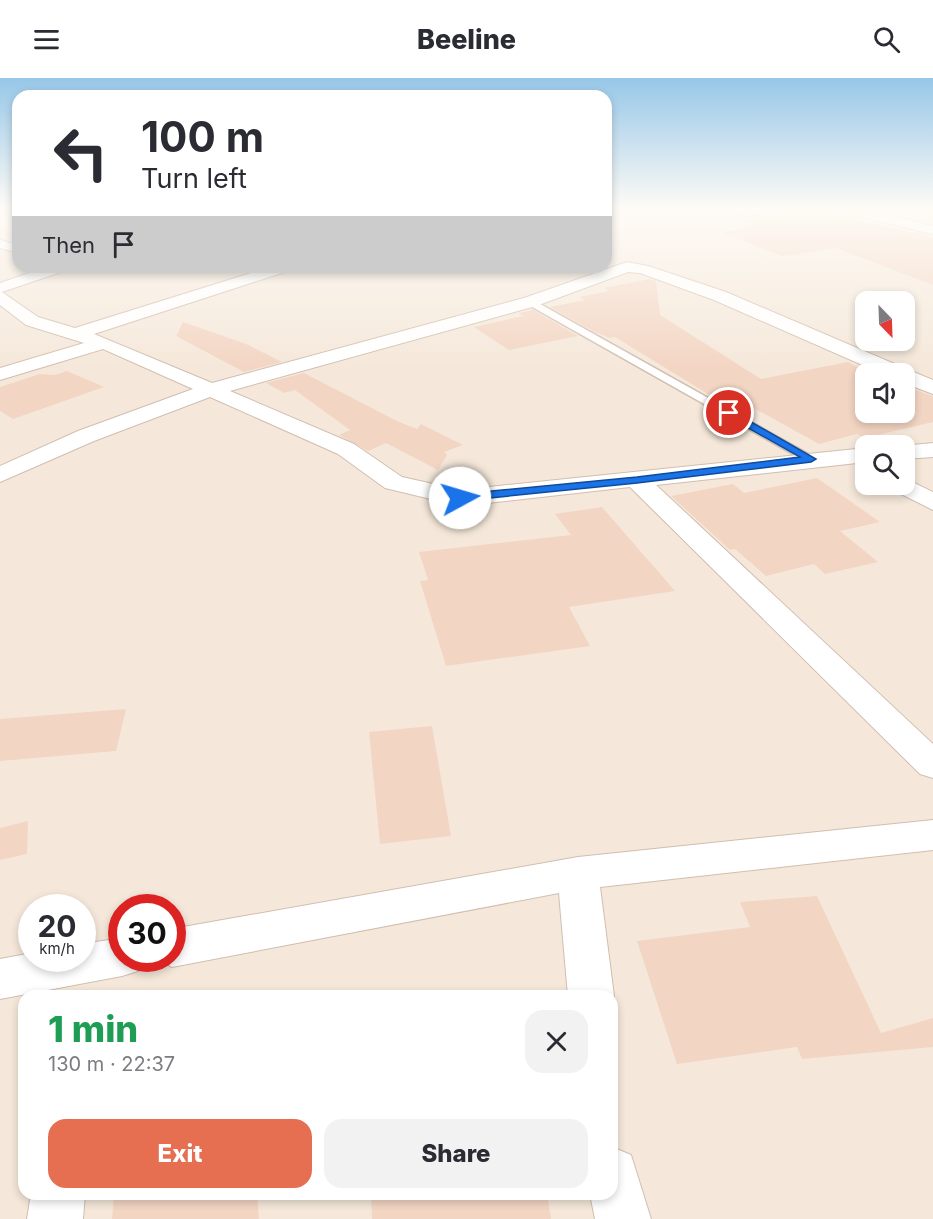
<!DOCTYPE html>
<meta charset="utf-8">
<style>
:root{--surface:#fff;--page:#f2f2f3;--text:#2b2b33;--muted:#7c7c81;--accent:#e76f51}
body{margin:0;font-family:Inter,sans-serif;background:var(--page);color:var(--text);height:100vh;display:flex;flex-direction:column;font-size:22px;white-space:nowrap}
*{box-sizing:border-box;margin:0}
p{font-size:20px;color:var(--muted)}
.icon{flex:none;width:33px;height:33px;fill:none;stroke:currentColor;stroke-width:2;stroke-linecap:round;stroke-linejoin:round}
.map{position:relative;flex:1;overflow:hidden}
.panel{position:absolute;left:18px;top:912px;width:600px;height:210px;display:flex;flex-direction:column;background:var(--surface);border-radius:18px;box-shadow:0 3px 9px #0003}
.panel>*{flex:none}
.banner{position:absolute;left:12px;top:12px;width:600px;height:183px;border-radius:18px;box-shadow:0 3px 9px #0003;background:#fff;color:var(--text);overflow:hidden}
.needle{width:39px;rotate:157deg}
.fabs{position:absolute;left:855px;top:213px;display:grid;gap:12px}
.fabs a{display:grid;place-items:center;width:60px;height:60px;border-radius:12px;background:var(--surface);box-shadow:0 3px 9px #0003;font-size:30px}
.speed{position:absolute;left:18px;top:816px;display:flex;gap:12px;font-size:30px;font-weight:700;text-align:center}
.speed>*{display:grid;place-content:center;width:78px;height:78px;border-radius:50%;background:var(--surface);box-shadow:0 3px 9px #0003;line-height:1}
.speed small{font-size:15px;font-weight:400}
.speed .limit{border:9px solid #d22;background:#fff;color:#111}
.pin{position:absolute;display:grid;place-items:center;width:51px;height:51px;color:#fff;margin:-26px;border:3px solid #fff;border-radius:50%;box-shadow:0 2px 6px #0007}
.me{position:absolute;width:66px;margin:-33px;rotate:84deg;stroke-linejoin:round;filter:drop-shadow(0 0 4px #0008)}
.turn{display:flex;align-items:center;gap:21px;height:126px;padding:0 30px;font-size:27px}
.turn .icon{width:78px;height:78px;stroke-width:2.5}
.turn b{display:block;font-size:42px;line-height:51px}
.then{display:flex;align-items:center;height:57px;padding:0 30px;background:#0003;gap:12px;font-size:22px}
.round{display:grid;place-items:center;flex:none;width:63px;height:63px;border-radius:18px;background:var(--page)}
.summary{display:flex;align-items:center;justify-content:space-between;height:102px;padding:0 30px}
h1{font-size:36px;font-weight:800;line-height:45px;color:#1e9e55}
.primary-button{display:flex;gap:12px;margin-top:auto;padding:12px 30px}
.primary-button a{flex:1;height:69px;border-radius:18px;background:var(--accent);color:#fff;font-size:24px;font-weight:800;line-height:69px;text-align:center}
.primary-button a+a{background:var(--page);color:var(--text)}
header{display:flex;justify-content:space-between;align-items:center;height:78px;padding:0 30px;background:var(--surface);font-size:27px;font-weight:800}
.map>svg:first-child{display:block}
</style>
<header><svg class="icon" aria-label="menu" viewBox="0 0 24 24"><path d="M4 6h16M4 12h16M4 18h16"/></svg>Beeline<svg class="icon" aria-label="search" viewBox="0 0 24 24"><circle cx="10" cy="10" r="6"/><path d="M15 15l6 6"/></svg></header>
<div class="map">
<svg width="933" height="1141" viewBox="0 0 933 1141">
<rect width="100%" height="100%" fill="#fdf6ec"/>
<path fill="#f5e8da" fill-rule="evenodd" d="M 0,130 L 18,130 L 18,189 L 606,189 L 606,130 L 933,130 L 933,1141 L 0,1141 ZM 866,224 L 904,224 L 904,262 L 866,262 ZM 866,296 L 904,296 L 904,334 L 866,334 ZM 866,368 L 904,368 L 904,406 L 866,406 ZM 32,830 L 82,830 L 82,880 L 32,880 ZM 122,830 L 172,830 L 172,880 L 122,880 ZM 24,918 L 612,918 L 612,1116 L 24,1116 Z"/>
<g fill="#f3d5c3">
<polygon points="802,132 811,135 818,133 933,159 933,207 836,170 782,178 723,155 756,147 741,142"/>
<polygon points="650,201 656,203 660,237 761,301 848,284 871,296 866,296 866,334 904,334 904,308 933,318 933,344 865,360 857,356 819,366 750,328 734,332 615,259 610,260 595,254 550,229 585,222 579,219 609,213 604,210"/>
<polygon points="533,232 578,258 509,272 474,249 523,238 519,235"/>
<polygon points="183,244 246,266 282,284 244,294 176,258"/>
<polygon points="67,293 104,309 13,341 0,333 0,309 40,296 55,297"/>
<polygon points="304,295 399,344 417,351 421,346 463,367 444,374 447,377 438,392 386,365 368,373 339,357 350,352 295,312 284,315 266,305"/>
<polygon points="817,400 880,444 840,453 878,484 825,496 814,486 766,498 735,471 730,472 671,418 733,406 744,415"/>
<polygon points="602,429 675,513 569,529 590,568 446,588 420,503 428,502 419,474 571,457 555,436"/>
<polygon points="126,631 116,673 0,683 0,641"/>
<polygon points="432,648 451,758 380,766 369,654"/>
<polygon points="28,743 27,776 0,782 0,750"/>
<polygon points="817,818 881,955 933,940 933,969 802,981 797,969 677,986 637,863 750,849 740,824"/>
<polygon points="114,1116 257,1116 259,1141 112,1141"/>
<polygon points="371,1116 547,1116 551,1141 372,1141"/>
</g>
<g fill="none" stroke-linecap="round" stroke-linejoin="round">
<g stroke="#d1beb0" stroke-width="3">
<g id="lane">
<polygon points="773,130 790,130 742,139 739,137"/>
<polygon points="527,222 533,222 817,381 815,384 807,384 527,226"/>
</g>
</g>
<g stroke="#d1beb0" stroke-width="2">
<g id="street">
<polygon points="872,130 889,130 898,136 878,143 871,139 878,135"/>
<polygon points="0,162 18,167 18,175 0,170"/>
<polygon points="627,184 648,188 726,214 911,293 933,302 933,316 904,305 904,296 883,296 714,222 640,195 628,194 536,228 230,313 354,366 402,399 460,412 866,370 866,384 656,407 933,666 933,700 920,696 630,409 460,428 385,410 338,376 210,319 94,363 0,404 0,388 78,353 193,311 103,271 0,302 0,290 84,265 26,247 0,227 0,205 47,189 70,189 67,192 2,214 38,239 75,250 270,189 294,189 291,192 94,256 212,305 524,220"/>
<polygon points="933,365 933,379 904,381 904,368 902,368"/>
<polygon points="904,400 933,414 933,432 891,411 888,406 904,406"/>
<polygon points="933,742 933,772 600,809 614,918 612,923 612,918 568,918 559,815 172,889 155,880 172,880 172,851 578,779"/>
<polygon points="122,860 122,880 144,880 138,893 122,898 0,921 0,881 32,875 32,880 82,880 82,866"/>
<polygon points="612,1069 631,1077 651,1141 595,1141 590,1116 612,1116"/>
<polygon points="31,1116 85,1116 83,1141 27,1141"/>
</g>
</g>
<g stroke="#d6c0b0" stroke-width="2">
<polygon id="secondary" points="835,130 859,130 933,148 933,156 837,133"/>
</g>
<use href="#lane" fill="#fff" fill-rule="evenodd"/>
<use href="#street" fill="#fff" fill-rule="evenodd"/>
<use href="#secondary" fill="#fff" fill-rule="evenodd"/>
</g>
<linearGradient id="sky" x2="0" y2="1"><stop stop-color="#97c7e8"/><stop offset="0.45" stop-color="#fefbf6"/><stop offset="1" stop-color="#fefbf6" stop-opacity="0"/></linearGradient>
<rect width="933" height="290" fill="url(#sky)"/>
<polygon fill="#1a73e8" stroke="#114b97" stroke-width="1.5" points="725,333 732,333 816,381 811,384 637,405 460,423 455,420 460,416 637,399 800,379 725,337"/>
</svg>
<div class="fabs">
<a><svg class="needle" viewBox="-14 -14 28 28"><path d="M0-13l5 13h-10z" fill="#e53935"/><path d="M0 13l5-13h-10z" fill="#7c7c81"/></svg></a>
<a><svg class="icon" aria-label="sound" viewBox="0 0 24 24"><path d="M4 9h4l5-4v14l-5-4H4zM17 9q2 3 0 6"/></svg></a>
<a><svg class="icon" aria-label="search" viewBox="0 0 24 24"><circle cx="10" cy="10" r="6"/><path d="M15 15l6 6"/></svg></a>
</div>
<div class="speed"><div>20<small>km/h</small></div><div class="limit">30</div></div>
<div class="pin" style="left:729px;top:335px;background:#d93025"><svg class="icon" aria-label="arrive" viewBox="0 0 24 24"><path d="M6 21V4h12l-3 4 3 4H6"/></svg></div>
<svg class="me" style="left:460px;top:420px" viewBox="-20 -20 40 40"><circle r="19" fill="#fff"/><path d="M0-13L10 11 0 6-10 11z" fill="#1a73e8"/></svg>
<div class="banner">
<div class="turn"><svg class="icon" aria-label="left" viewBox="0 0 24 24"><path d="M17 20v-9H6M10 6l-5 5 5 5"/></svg><div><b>100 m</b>Turn left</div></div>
<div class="then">Then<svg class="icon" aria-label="arrive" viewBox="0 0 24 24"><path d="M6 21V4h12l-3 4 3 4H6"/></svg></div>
</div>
<section class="panel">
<div class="summary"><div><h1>1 min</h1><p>130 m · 22:37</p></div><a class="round"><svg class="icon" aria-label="close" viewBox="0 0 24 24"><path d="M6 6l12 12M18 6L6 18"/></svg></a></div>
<div class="primary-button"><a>Exit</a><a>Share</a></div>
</section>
</div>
